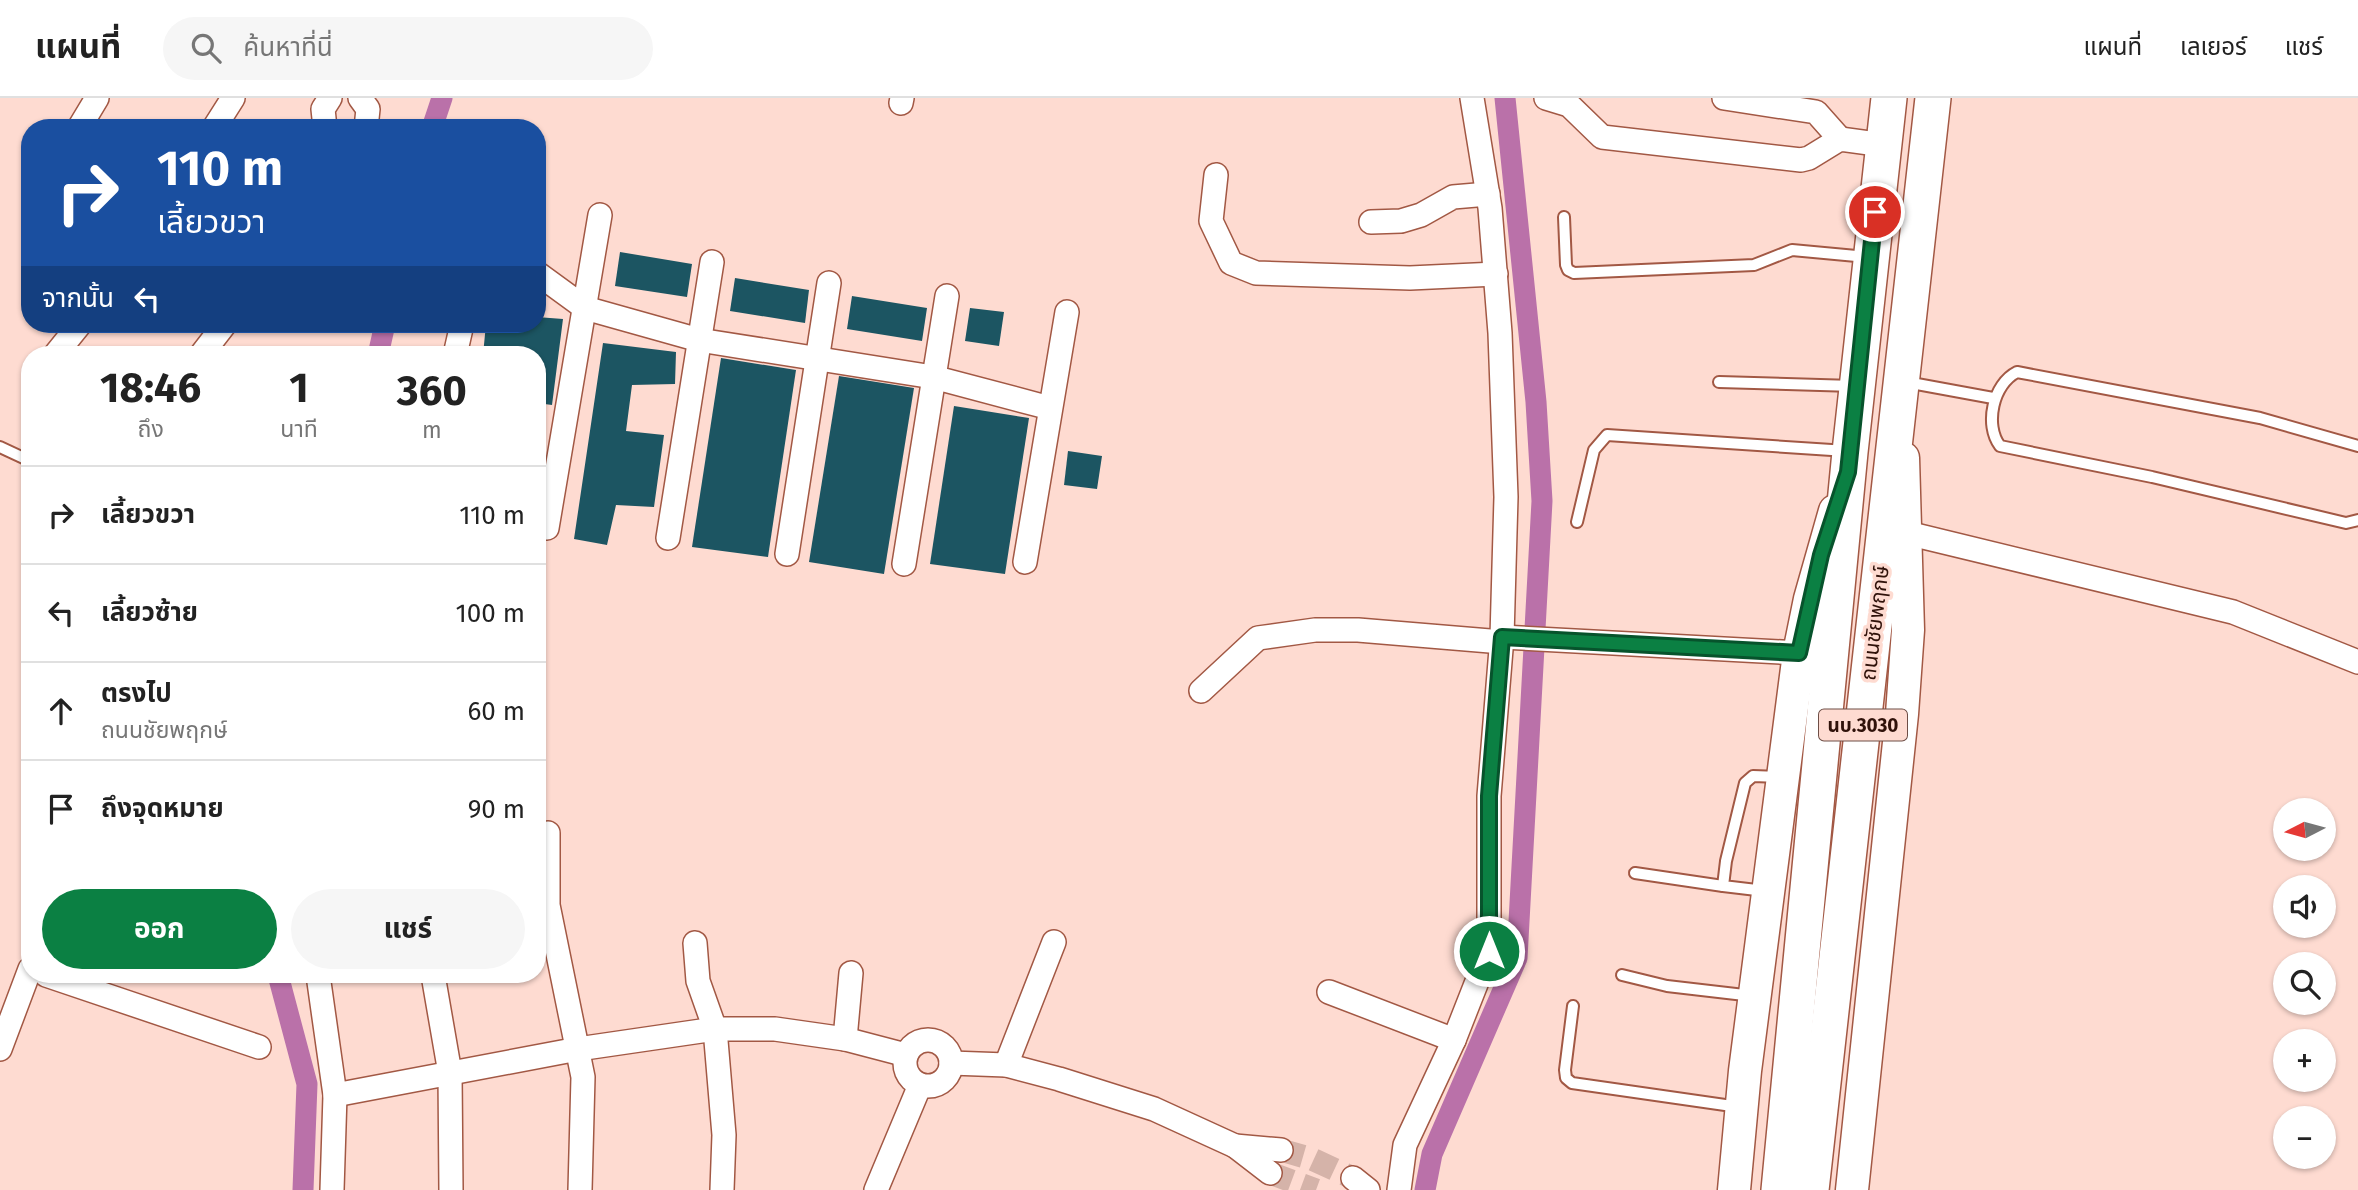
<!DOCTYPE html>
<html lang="th">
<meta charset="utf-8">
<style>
:root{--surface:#fff;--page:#f6f6f6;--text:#222;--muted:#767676;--line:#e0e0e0;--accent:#0b8043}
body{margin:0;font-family:"Fira Sans","Noto Sans Thai",sans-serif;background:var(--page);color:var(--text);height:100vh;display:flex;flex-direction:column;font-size:26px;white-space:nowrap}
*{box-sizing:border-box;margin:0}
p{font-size:23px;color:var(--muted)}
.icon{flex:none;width:38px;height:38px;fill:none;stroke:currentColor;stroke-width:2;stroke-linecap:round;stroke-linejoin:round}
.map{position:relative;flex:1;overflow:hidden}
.drawer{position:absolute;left:21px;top:248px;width:525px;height:637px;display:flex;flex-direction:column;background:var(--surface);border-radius:28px;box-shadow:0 2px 5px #0004}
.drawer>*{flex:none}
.hud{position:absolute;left:21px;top:21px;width:525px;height:214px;border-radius:28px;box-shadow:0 2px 5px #0004;background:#1a4fa0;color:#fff;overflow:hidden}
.needle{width:46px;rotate:264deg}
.buttons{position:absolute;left:2273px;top:700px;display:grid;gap:14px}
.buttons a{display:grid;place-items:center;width:63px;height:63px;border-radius:50%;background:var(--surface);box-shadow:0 2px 5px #0004;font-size:35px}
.pin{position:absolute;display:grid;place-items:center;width:60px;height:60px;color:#fff;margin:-30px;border:4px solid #fff;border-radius:50%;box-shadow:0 2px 7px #0007}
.me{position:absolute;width:77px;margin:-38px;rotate:0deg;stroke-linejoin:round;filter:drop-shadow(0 0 5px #0008)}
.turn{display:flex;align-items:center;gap:24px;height:147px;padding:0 21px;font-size:32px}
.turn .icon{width:91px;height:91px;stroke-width:2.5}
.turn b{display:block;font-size:49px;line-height:60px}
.then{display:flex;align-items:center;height:66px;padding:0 21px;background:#0003;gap:14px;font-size:26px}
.eta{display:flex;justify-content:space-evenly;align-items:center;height:119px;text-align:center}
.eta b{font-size:42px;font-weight:700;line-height:49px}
.button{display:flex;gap:14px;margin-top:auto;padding:14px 21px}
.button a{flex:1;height:80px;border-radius:42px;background:var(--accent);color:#fff;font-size:28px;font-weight:700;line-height:80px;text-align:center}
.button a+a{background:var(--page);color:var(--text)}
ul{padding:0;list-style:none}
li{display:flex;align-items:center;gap:21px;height:98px;padding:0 21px;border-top:2px solid var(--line)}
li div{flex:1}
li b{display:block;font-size:26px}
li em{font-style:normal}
header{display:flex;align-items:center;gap:42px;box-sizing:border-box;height:98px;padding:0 35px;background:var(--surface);border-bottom:2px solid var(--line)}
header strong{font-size:33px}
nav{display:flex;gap:38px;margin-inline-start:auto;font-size:24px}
.search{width:490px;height:63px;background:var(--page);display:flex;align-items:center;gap:18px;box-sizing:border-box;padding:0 24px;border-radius:38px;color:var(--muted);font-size:26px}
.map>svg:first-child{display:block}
</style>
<header>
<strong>แผนที่</strong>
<div class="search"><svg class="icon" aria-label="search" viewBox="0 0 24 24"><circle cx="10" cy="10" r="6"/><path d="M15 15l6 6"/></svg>ค้นหาที่นี่</div>
<nav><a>แผนที่</a><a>เลเยอร์</a><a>แชร์</a></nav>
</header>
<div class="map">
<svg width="2358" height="1092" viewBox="0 0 2358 1092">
<rect width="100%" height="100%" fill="#fedbd1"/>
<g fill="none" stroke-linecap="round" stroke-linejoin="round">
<g stroke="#ba71a9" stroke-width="21">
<polyline points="432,30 442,0"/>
<polyline points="378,257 385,226"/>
<polyline points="278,877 307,986 303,1092"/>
<polyline points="1425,1092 1432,1056 1517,860 1542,403 1536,304 1505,0"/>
</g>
</g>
<g fill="#1c5562">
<polygon points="620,154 692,166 687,199 615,188"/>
<polygon points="735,180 809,192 805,225 730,213"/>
<polygon points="852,198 927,210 922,243 847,231"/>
<polygon points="970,210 1004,214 999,248 965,243"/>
<polygon points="537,219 563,221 552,307 537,305 537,257 483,257 486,226 528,229 528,226 537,226"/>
<polygon points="603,245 676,254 675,286 632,287 626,333 664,337 654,409 616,407 607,447 574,441"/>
<polygon points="721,260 796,272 768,459 692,449"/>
<polygon points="839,278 914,290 884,476 809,464"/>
<polygon points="954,308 1029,320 1005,476 930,466"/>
<polygon points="1068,353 1102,358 1097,391 1064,387"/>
</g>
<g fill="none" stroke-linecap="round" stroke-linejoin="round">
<g stroke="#d5b3a9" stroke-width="23" stroke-dasharray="23 11" stroke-linecap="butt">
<polyline points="1281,1052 1312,1061 1353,1080"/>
<polyline points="1270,1075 1316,1092"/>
</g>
<g stroke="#a25844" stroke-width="14">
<g id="lane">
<polyline points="1564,119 1566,167 1568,172 1574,175 1754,167 1792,152 1867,159"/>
<polyline points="1719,284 1854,288"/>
<polyline points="1906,284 1993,300"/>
<path d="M 2358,348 L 2260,320 L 2017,274 C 1993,286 1984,327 2000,348 L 2152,379 L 2346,425 L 2358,422"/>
<polyline points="0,349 30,363"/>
<polyline points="1577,424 1594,352 1607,337 1847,353"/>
<polyline points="1635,775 1723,788"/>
<polyline points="1765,793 1723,788 1726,763 1745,685 1753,678 1781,679"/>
<polyline points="1622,877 1667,888 1753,898"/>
<polyline points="1573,908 1565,972 1566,980 1572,985 1739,1009"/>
</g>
</g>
<g stroke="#a25844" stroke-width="26">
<g id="street">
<polyline points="360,0 368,11 366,30"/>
<polyline points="1546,0 1569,7 1602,39 1801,62 1809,60 1840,41 1884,47"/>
<polyline points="1724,0 1816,14 1840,41"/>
<polyline points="901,5 902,0"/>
<polyline points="79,30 97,0"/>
<polyline points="214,30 233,0"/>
<polyline points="325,30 323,11 330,0"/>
<polyline points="1216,77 1211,123 1231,165 1256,175 1410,180 1496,176"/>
<polyline points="1371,124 1401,123 1421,117 1453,99 1488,96"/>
<polyline points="537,175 585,210 699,242 933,279 1050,310"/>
<polyline points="55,257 80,226"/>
<polyline points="201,257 225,226"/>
<polyline points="455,257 462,226"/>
<polyline points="547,430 600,117"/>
<polyline points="1907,435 2233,514 2358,564"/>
<polyline points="668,440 712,164"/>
<polyline points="787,456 829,185"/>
<polyline points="1025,464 1067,214"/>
<polyline points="904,466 947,198"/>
<polyline points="1502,539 1799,555"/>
<polyline points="1201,593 1258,540 1315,532 1358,532 1502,544"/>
<polyline points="548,735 548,807 583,979 580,1092"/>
<polyline points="695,845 698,883 715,931 724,1037 722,1092"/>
<polyline points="46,877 259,949"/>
<polyline points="318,877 335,997 332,1092"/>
<polyline points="433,877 450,975 451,1092"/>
<polyline points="1329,894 1454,942"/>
<polyline points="845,941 851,875"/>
<circle cx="928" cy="965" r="23"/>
<polyline points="0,951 30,871"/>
<polyline points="951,965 1006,967 1059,981 1154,1011 1235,1048 1270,1075"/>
<polyline points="1006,967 1054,844"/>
<polyline points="335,997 578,951 715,931 775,931 845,941 906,957"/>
<polyline points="1235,1048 1281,1052"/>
<polyline points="1353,1080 1368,1092"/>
<polyline points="876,1092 920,987"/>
<polyline points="1399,1092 1405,1047 1454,942 1489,853 1489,698 1502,539 1506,399 1500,235 1490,110 1472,0"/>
</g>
</g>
<g stroke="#a25844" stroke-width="35">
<g id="secondary">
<polyline points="1734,1092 1745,973 1799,555 1810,501 1835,413"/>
<polyline points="1852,1092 1902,616 1908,532 1903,360"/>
</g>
</g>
<g stroke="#a25844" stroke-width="38">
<g id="primary">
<polyline points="1779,1092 1850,354 1889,0"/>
<polyline points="1811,1092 1933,0"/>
</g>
</g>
<use href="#lane" stroke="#fff" stroke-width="10"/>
<use href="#street" stroke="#fff" stroke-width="23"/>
<use href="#secondary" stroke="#fff" stroke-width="32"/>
<use href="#primary" stroke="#fff" stroke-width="35"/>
</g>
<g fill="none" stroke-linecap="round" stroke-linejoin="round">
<g stroke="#07532c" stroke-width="18">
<polyline id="route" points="1489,853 1489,698 1502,539 1799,555 1821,457 1848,374 1875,114"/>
</g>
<use href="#route" stroke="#0b8043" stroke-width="12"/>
</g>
<g text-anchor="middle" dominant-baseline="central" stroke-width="7" stroke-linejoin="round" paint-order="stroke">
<rect fill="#fedbd1" stroke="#6e4e46" stroke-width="2" x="1819" y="611.5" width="88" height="31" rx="5"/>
<g font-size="19" font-weight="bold" fill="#30120a">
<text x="1863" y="627">นบ.3030</text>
</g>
<g font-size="21" fill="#30120a" stroke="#fedbd1">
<text transform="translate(1875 525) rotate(-83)">ถนนชัยพฤกษ์</text>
</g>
</g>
</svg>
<div class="buttons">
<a><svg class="needle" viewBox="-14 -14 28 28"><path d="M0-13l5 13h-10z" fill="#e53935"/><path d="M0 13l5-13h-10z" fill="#767676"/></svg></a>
<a><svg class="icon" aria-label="sound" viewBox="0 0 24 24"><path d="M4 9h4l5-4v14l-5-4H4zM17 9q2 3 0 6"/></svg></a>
<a><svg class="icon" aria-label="search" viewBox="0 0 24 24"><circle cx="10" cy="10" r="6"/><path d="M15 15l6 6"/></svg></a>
<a>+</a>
<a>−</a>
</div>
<div class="pin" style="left:1875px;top:114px;background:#d93025"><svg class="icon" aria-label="arrive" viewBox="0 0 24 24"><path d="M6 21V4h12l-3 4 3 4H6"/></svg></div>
<svg class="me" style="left:1489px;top:853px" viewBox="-20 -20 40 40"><circle r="17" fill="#0b8043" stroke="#fff" stroke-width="3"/><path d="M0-11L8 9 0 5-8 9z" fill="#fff"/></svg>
<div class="hud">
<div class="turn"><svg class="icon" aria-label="right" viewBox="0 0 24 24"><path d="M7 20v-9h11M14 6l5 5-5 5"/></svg><div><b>110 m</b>เลี้ยวขวา</div></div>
<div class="then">จากนั้น<svg class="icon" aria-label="left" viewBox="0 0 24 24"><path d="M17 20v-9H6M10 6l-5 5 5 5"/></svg></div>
</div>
<section class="drawer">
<div class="eta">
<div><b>18:46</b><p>ถึง</p></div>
<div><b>1</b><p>นาที</p></div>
<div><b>360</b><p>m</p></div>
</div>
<ul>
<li><svg class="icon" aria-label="right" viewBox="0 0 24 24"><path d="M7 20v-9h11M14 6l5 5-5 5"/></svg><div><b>เลี้ยวขวา</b></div><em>110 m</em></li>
<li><svg class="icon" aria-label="left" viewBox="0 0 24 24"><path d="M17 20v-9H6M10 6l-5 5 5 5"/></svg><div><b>เลี้ยวซ้าย</b></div><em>100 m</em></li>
<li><svg class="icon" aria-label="ahead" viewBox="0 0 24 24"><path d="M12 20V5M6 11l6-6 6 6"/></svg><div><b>ตรงไป</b><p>ถนนชัยพฤกษ์</p></div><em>60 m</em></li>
<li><svg class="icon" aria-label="arrive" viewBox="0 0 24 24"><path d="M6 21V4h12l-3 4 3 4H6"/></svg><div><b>ถึงจุดหมาย</b></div><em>90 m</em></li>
</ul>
<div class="button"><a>ออก</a><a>แชร์</a></div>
</section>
</div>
